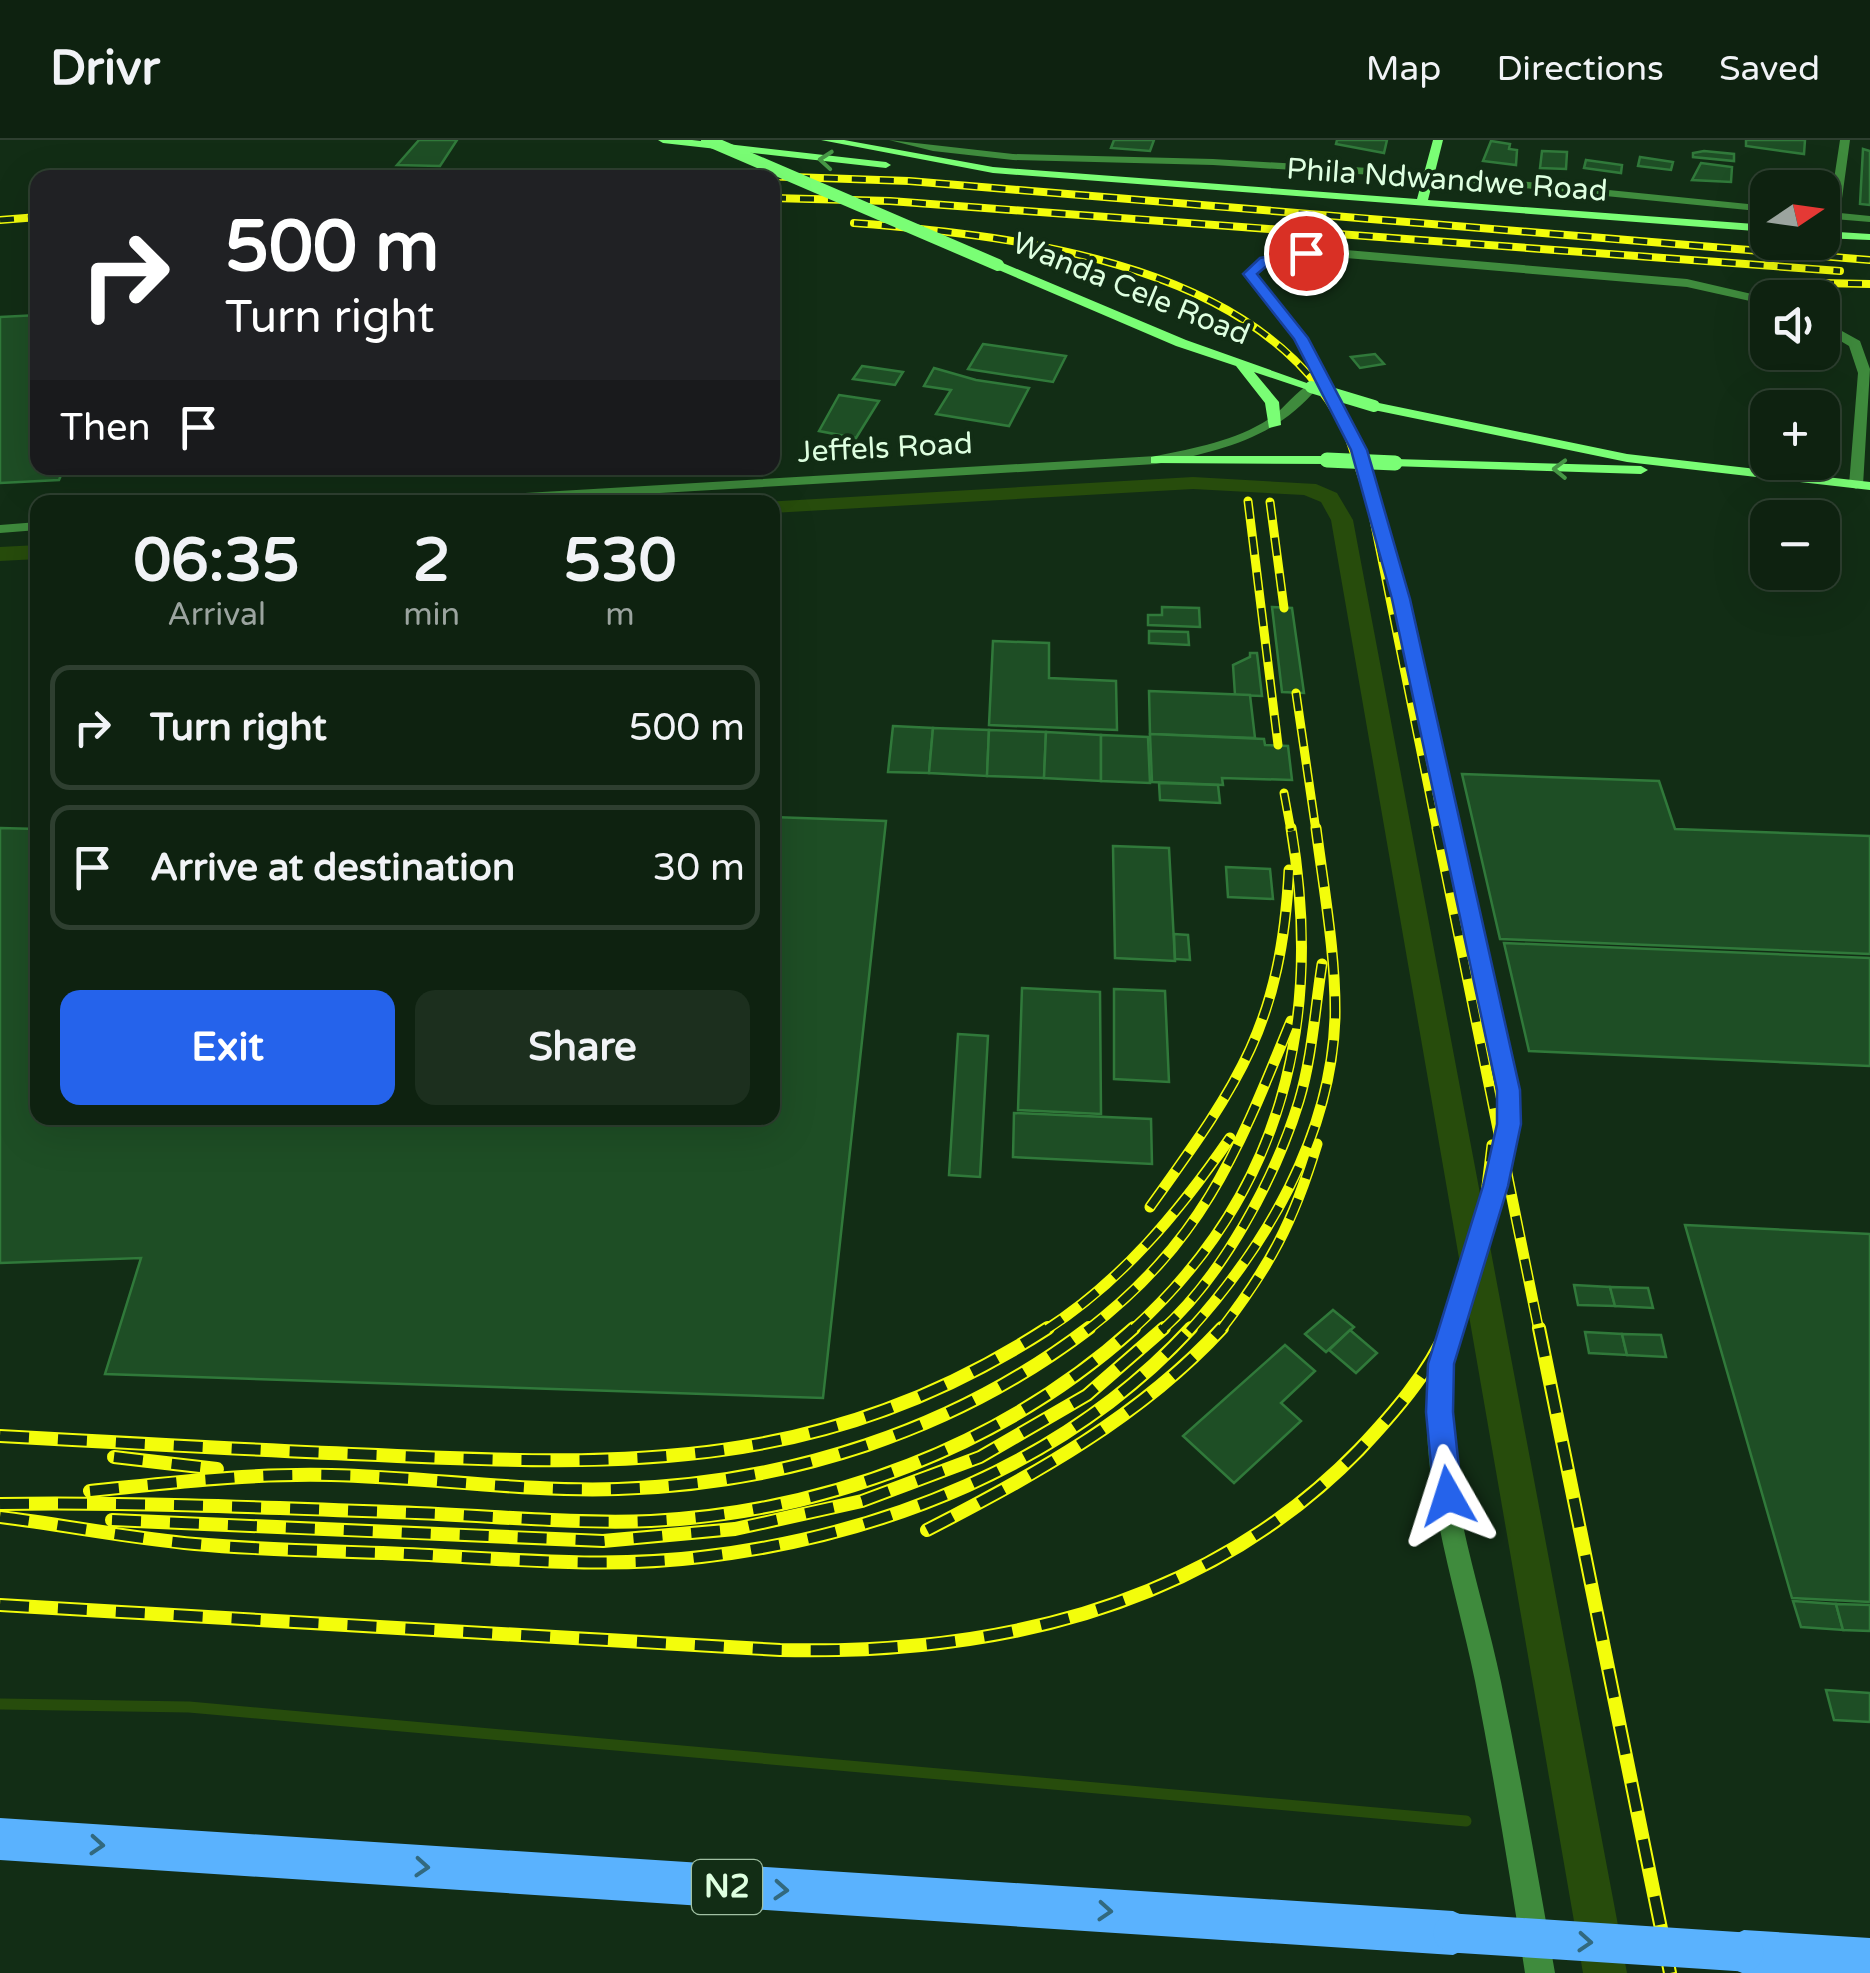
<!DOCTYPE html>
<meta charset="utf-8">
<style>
:root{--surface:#0e2210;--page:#1c2f1e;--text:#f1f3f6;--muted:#9ba49f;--line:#2e3f30;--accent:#2563eb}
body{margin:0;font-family:"Varela Round",sans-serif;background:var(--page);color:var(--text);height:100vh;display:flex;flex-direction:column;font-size:38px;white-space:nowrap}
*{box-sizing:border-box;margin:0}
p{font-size:32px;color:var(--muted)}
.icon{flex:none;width:55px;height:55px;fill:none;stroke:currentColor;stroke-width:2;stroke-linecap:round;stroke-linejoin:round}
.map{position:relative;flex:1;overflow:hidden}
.side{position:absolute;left:30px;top:355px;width:750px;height:630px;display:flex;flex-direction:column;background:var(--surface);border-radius:20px;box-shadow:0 10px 40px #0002,0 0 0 2px var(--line)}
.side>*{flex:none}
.top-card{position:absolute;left:30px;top:30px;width:750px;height:305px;border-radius:20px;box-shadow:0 10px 40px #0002,0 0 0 2px var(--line);background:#202124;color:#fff;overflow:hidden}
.needle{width:65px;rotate:77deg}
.buttons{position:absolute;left:1750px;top:30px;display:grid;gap:20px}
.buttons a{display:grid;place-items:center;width:90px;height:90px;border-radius:20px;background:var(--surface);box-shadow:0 10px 40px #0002,0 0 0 2px var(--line);font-size:50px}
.pin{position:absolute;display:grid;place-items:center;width:85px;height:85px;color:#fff;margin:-42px;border:5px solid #fff;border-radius:50%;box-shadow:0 2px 10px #0007}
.me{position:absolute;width:110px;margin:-55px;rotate:354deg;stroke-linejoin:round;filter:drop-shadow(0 0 8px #0008)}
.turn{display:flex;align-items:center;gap:35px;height:210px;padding:0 30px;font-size:45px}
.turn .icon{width:130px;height:130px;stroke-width:2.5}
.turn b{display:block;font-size:70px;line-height:85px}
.then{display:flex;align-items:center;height:95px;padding:0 30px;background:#0003;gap:20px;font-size:38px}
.eta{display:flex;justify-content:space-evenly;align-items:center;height:170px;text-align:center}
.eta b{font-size:60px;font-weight:700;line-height:70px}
.action{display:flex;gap:20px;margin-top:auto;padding:20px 30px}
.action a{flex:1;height:115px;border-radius:20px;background:var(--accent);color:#fff;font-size:40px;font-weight:700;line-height:115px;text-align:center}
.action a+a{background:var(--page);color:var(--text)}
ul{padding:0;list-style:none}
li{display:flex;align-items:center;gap:30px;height:125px;margin:0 20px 15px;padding:0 10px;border:5px solid var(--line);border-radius:20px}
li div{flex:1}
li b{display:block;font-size:38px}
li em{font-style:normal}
header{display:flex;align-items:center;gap:60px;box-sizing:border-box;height:140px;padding:0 50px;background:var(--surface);border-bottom:2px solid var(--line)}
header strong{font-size:48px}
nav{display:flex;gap:55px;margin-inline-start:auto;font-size:35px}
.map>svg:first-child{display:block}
</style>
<header>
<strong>Drivr</strong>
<nav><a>Map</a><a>Directions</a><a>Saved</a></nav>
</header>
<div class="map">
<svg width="1870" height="1833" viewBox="0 0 1870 1833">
<rect width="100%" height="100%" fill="#122d15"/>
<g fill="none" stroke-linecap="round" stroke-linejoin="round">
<polyline stroke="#274c0c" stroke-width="11" points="0,1564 189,1567 1466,1681"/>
<g fill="#274c0c" fill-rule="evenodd">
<polygon points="1193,337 1316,344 1337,353 1353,380 1627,1833 1583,1833 1331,380 1321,362 1304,355 1193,349 772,373 772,362 764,362"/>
<polygon points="38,405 38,419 0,421 0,407"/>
</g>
</g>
<g fill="#1e4e25" stroke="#30793a" stroke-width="2.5">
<polygon points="419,0 457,0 440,26 397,25"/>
<polygon points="1114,0 1154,0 1150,11 1111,8"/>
<polygon points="1337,0 1387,0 1384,13 1336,4"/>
<polygon points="1746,0 1805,0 1804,14 1746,6"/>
<polygon points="1491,1 1510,4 1509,9 1517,10 1516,25 1483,21"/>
<polygon points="1863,9 1870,11 1870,65 1860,64"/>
<polygon points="1542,11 1567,12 1566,29 1540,28"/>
<polygon points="1704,11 1734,14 1734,21 1693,17 1693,13"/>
<polygon points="1640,17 1673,22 1671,30 1638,26"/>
<polygon points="1586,20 1622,25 1621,33 1584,28"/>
<polygon points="1701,23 1732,27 1731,42 1692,40"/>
<polygon points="38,175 38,328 64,328 59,340 0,343 0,177"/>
<polygon points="983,204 1066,216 1053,242 968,229"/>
<polygon points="1375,214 1384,224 1360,228 1351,217"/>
<polygon points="862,226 903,232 895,245 853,239"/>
<polygon points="934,228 976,240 1029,248 1009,286 936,274 951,250 924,246"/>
<polygon points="839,255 879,261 856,298 819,291"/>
<polygon points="1162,467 1199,468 1200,487 1148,485 1148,475 1162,475"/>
<polygon points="1272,467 1292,468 1304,553 1282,552"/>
<polygon points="1149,491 1188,492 1189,505 1149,503"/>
<polygon points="993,501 1049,503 1049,538 1116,541 1117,590 989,585"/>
<polygon points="1250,513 1257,513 1262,556 1235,555 1233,525 1250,517"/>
<polygon points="1149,551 1250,555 1255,598 1150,594"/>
<polygon points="893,586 933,588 929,633 888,632"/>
<polygon points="933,588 989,590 987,636 929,633"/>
<polygon points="989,590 1046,592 1044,638 987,636"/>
<polygon points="1046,592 1101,595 1101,641 1044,638"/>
<polygon points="1150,594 1264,599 1265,605 1288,606 1292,640 1222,638 1223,645 1152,642"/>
<polygon points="1101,595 1148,597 1150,643 1101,641"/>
<polygon points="1462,634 1659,641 1675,689 1870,696 1870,814 1500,799"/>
<polygon points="1159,643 1218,645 1220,663 1160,660"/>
<polygon points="772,677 886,681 823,1258 105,1234 141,1118 0,1123 0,688 38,689 38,978 772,978"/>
<polygon points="1113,706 1169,708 1175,821 1115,818"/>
<polygon points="1226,727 1270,729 1273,759 1228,757"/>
<polygon points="1174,794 1188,795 1190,820 1175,819"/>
<polygon points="1504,803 1870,818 1870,926 1529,911"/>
<polygon points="1022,848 1100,852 1101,974 1018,970"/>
<polygon points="1114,849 1165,851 1169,942 1114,939"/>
<polygon points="958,894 988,896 980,1037 949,1035"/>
<polygon points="1014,973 1151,979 1152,1024 1013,1017"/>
<polygon points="1685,1085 1870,1094 1870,1462 1792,1458"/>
<polygon points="1574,1145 1610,1147 1615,1166 1578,1165"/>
<polygon points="1610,1147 1648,1148 1653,1168 1615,1166"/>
<polygon points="1333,1170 1354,1187 1326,1212 1305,1194"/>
<polygon points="1350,1190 1377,1213 1356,1233 1329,1210"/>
<polygon points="1585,1192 1622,1194 1627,1215 1589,1213"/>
<polygon points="1622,1194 1661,1195 1666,1217 1627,1215"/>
<polygon points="1285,1205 1315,1231 1281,1263 1301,1281 1234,1343 1183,1296"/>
<polygon points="1793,1461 1836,1464 1843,1490 1801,1487"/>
<polygon points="1836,1464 1870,1465 1870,1491 1843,1490"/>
<polygon points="1826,1550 1870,1553 1870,1582 1834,1580"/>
</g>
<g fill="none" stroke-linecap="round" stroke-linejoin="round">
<g fill="#3f8b3d" fill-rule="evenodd">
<polygon points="889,0 1013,14 1213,19 1421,31 1768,66 1768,72 1421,38 1213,25 1013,20 933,11"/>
<polygon points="1840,0 1850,0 1840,73 1870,76 1870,82 1822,78 1822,72 1829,72"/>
<path d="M 1346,110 L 1687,139 L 1769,158 L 1768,165 L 1687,147 L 1346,118 L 1283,120 L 1269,124 L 1257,134 L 1307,198 L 1366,310 L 1409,459 L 1519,949 L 1519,985 L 1506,1046 L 1503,1052 L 1495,1055 L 1487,1052 L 1484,1046 L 1499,985 L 1499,949 L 1393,459 L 1352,310 L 1295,199 L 1244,134 C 1271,106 1309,112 1346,110 Z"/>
<polygon points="1822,180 1860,201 1870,229 1863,345 1856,349 1849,345 1858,233 1849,206 1822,190"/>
<path d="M 1311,243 L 1318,247 C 1276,299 1218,311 1156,324 L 505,362 L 433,362 L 440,358 L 1156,316 C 1195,308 1235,301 1269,279 C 1284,269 1296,251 1311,243 Z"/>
<polygon points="38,382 38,390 0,393 0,385"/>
<path d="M 1461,1152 L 1469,1155 L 1472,1162 C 1468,1176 1462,1191 1458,1205 C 1430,1315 1479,1435 1501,1542 C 1521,1638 1538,1736 1555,1833 L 1525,1833 C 1510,1736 1494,1638 1475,1541 C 1450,1418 1394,1277 1453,1155 Z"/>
</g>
<g fill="#7afe75" fill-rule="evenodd">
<polygon points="658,0 692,0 886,22 891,25 886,28 663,3"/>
<polygon points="821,0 844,0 993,27 1417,59 1433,0 1443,0 1428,60 1768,85 1768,92 993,33"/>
<polygon points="1822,91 1870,94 1870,100 1822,98"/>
<polygon points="998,121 1186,200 1318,247 1311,251 1254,232 1279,262 1281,285 1269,288 1265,263 1236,226 1176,206 994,128 992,125"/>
<polygon points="1374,262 1627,314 1870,342 1870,350 1627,322 1369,269 1367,266"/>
<polygon points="1156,316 1327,316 1334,320 1327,324 1151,323 1151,317"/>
<polygon points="1395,319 1641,326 1648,330 1641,334 1390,326 1388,323"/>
</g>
<g fill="#5ab2fe" fill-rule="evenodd">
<polygon points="0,1678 1453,1771 1468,1778 1475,1793 1468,1808 1453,1815 0,1720"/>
<polygon points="1744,1790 1870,1798 1870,1833 1742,1833 1729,1827 1722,1812 1729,1797"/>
</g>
<g stroke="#f3fd0b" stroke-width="8">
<g id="rail-far3">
<polyline points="516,38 674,33 909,41 1870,120"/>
<polyline points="772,58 890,61 1840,131"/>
<polyline points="0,80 38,77"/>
<path d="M 854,83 C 1021,96 1278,125 1351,303"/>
<polyline points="1820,143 1870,144"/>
</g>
</g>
<g stroke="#f3fd0b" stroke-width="9">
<g id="rail-far2">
<polyline points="1350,300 1370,360 1437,691"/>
<polyline points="1248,361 1278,605"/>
<polyline points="1270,362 1284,468"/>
<polyline points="1296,553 1316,691"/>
<polyline points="1284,653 1291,691"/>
</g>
</g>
<g stroke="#f3fd0b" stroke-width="11">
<g id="rail-far1">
<polyline points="1437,688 1539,1191"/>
<path d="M 1150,1067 C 1238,944 1281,886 1289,730"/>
<path d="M 1044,1191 C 1122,1141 1178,1073 1230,998"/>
<path d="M 1086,1191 C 1203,1101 1237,1013 1291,881"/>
<path d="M 1131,1191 C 1282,1055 1324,883 1291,688"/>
<path d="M 1161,1191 C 1222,1137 1275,1039 1299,961 C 1312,918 1315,869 1322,824"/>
<path d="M 1189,1191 C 1266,1106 1331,996 1335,878 C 1336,815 1324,751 1316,688"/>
<path d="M 1220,1191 C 1270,1126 1293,1083 1317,1004"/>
<polyline points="1447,1191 1480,1104 1492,1005"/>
</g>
</g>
<g stroke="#f3fd0b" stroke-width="14">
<g id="rail">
<polyline points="1539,1188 1670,1833"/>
<path d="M 0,1296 C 126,1303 252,1310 378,1315 C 631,1327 826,1331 1048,1188"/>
<polyline points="114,1317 217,1329"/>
<path d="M 90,1351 C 170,1343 250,1333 331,1335 C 427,1337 522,1352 618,1349 C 787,1344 954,1291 1089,1188"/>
<path d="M 0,1364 C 139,1362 278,1368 416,1373 C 494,1376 573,1384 651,1381 C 827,1372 1003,1306 1134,1188"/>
<path d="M 0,1377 C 65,1385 129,1398 195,1404 C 273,1411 351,1411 429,1415 C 520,1420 611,1428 701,1417 C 882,1396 1066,1324 1191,1188"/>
<polyline points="112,1380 603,1401 735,1389 862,1361 980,1317 1087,1255 1164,1188"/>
<path d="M 927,1390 C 1034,1335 1140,1277 1222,1188"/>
<path d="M 0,1465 L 780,1510 C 993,1515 1205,1468 1359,1310 C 1392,1275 1429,1233 1448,1188"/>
</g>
</g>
<use href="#rail-far3" stroke="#122d15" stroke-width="5" stroke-dasharray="14" stroke-linecap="butt"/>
<use href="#rail-far2" stroke="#122d15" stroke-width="6" stroke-dasharray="18" stroke-linecap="butt"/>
<use href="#rail-far1" stroke="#122d15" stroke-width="8" stroke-dasharray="22" stroke-linecap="butt"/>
<use href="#rail" stroke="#122d15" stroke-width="10" stroke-dasharray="29" stroke-linecap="butt"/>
<polyline stroke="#3f8b3d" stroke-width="20" points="1461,1162 1495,1046"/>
<g stroke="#7afe75" stroke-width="12">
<polyline points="707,0 998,125"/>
<polyline points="1311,247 1374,266"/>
</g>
<polyline stroke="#7afe75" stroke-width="15" points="1327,320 1395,323"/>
<polyline stroke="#5ab2fe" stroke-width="39" points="1453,1793 1744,1812"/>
</g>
<defs><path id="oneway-chevron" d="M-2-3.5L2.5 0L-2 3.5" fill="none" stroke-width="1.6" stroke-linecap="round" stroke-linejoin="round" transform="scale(2.5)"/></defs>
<g stroke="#469645">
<use href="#oneway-chevron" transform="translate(826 20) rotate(-175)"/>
<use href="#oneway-chevron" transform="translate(1560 329) rotate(-179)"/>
</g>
<g stroke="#32697e">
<use href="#oneway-chevron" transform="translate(97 1705) rotate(4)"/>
<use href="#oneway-chevron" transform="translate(422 1727) rotate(4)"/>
<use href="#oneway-chevron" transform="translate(781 1750) rotate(4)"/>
<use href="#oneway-chevron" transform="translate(1105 1771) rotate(4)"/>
<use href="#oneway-chevron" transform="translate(1585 1802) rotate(4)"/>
</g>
<polygon fill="#2563eb" stroke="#184099" stroke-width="2.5" points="1306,109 1311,116 1269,124 1257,134 1308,198 1367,310 1410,459 1520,950 1521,984 1508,1046 1454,1224 1453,1272 1462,1356 1458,1365 1448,1369 1438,1365 1434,1356 1426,1272 1428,1224 1483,1046 1497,984 1497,950 1392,459 1351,310 1294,199 1243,134 1260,118"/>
<g text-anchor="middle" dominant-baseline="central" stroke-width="8" stroke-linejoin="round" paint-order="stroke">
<g font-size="30" fill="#deffe0" stroke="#122d15">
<text transform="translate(1447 40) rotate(4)">Phila Ndwandwe Road</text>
<text transform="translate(1131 149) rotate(22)">Wanda Cele Road</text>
<text transform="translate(885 308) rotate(-3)">Jeffels Road</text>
</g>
<rect fill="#122d15" stroke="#a1c0a3" stroke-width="2.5" x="692" y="1720" width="70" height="54" rx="8"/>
<g font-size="32" font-weight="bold" fill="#deffe0">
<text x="727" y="1747">N2</text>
</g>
</g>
</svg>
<div class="buttons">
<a><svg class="needle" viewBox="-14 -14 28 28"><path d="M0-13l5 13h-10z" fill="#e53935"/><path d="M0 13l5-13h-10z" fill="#9ba49f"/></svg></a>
<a><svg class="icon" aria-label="sound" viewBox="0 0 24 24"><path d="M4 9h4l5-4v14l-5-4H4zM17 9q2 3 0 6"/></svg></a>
<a>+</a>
<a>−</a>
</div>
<div class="pin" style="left:1306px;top:113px;background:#d93025"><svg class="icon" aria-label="arrive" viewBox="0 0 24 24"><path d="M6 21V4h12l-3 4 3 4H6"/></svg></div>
<svg class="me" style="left:1448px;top:1356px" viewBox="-20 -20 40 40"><path d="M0-17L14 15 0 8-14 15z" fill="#2563eb" stroke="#fff" stroke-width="4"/></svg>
<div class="top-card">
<div class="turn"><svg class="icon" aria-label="right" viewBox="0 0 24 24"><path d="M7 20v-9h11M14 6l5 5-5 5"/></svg><div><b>500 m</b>Turn right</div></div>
<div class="then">Then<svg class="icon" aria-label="arrive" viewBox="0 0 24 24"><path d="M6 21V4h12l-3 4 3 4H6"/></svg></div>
</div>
<section class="side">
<div class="eta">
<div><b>06:35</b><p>Arrival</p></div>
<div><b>2</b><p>min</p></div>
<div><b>530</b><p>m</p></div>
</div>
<ul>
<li><svg class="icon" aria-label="right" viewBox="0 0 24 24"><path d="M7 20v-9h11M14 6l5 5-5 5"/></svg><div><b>Turn right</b></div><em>500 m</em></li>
<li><svg class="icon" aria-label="arrive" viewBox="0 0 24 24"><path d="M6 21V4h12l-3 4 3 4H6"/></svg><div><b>Arrive at destination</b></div><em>30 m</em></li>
</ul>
<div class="action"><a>Exit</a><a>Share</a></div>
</section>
</div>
